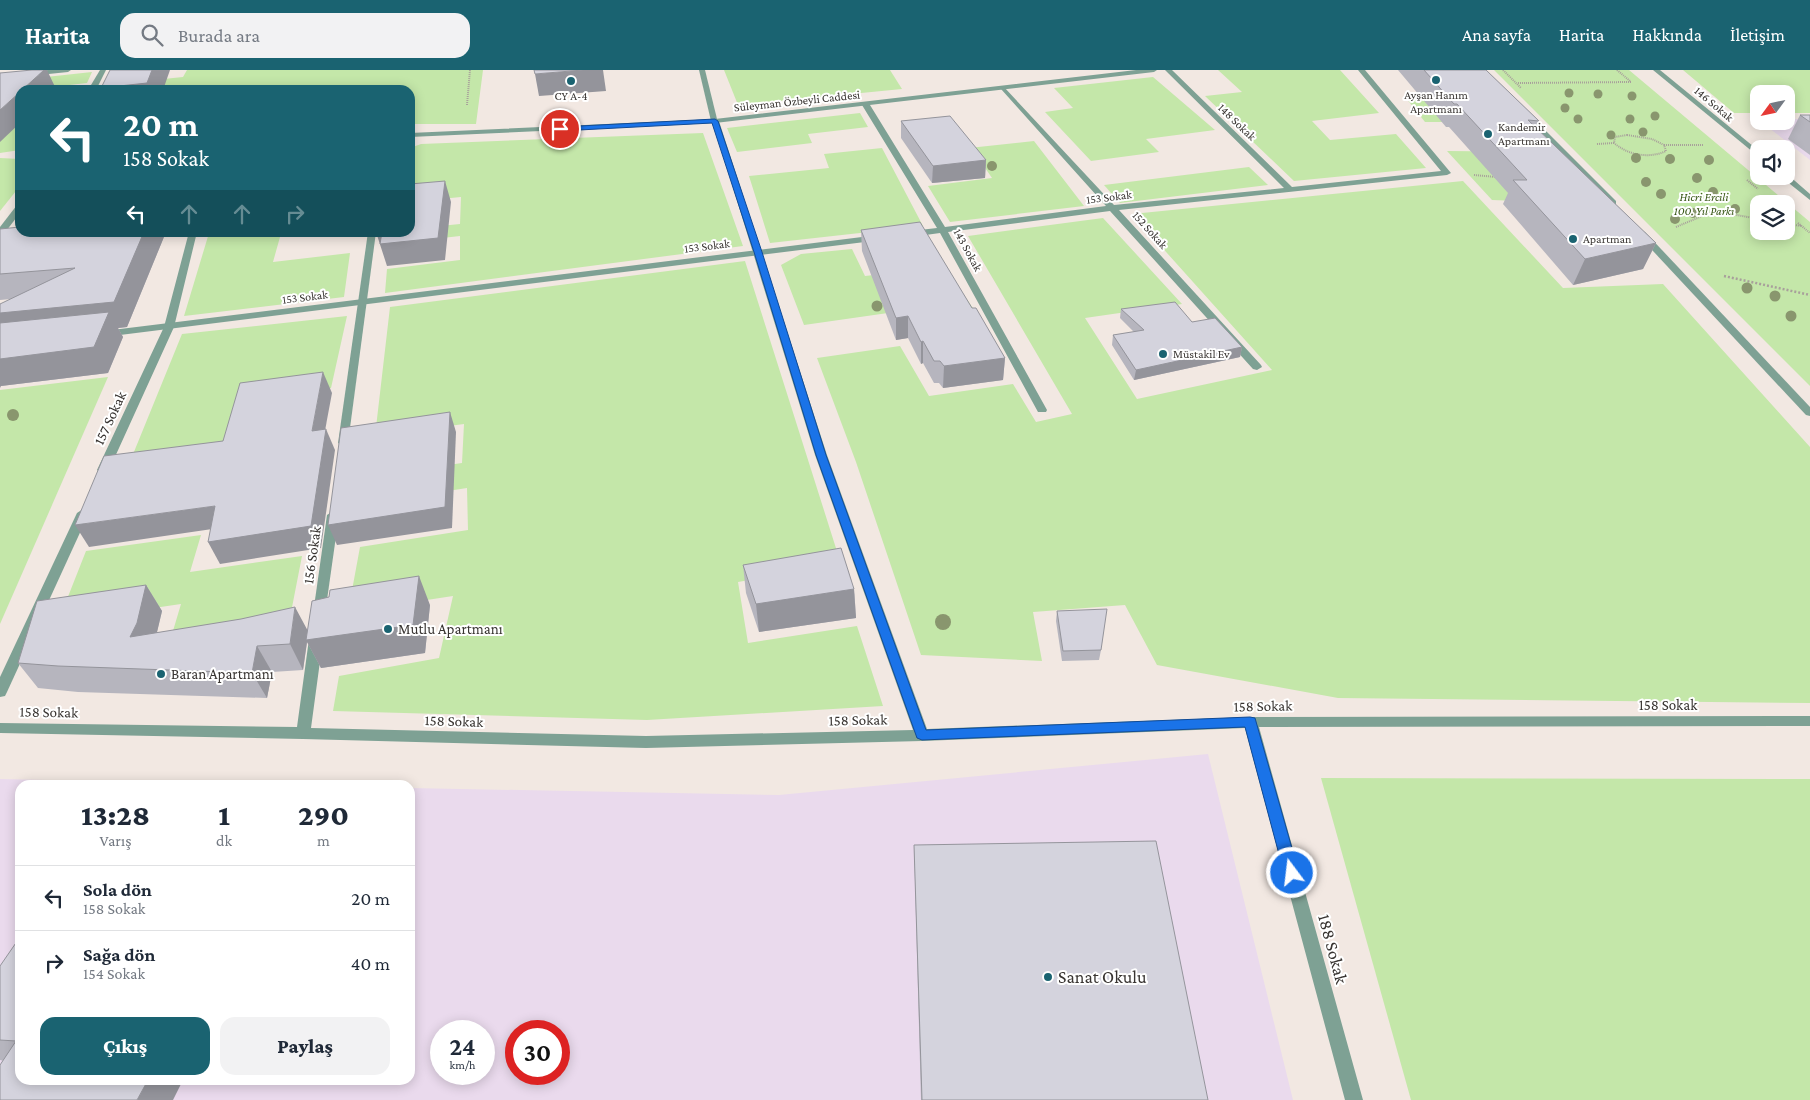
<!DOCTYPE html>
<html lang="tr">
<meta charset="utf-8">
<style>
:root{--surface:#fff;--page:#f2f2f3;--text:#1f2937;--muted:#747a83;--line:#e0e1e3;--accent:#1a6371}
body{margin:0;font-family:"Crimson Pro",serif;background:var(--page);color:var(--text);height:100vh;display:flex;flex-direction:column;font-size:19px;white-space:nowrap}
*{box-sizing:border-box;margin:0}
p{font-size:16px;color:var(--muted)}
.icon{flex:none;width:28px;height:28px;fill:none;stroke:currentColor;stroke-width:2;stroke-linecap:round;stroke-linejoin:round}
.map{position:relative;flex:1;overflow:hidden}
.side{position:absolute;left:15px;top:710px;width:400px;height:305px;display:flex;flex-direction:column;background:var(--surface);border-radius:15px;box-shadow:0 2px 12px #0003}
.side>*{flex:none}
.guide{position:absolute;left:15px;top:15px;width:400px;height:152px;border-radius:15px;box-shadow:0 2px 12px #0003;background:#1a6371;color:#fff;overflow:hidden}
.needle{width:32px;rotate:237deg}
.tools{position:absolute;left:1750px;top:15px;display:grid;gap:10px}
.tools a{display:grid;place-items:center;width:45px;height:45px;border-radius:10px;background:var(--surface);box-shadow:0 2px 12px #0003;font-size:25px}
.speed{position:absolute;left:430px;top:950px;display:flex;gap:10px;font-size:25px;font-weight:700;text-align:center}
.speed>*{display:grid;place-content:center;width:65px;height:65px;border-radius:50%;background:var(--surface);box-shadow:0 2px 12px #0003;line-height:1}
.speed small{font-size:12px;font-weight:400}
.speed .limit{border:8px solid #d22;background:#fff;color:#111}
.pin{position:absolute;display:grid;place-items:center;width:42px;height:42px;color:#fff;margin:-21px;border:2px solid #fff;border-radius:50%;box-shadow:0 1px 5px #0007}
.me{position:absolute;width:55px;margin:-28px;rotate:345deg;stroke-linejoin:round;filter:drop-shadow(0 0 4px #0008)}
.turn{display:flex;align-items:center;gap:18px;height:105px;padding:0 25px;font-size:22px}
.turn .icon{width:65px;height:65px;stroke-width:2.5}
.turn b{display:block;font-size:35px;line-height:42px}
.lanes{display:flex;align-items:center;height:48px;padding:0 25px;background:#0003;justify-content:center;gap:25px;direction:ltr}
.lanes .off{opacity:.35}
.eta{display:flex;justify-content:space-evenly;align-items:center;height:85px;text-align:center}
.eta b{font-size:30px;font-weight:800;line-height:35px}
.cta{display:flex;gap:10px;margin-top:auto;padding:10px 25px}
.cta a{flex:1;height:58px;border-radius:15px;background:var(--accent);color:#fff;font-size:20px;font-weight:800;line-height:58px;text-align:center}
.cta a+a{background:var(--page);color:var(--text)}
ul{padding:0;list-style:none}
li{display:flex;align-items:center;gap:15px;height:65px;padding:0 25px;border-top:1px solid var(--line)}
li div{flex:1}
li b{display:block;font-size:19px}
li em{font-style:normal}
header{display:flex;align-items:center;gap:30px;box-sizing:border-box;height:70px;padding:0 25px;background:var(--accent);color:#fff}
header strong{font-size:24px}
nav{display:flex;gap:28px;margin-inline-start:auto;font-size:18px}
.search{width:350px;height:45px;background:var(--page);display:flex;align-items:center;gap:12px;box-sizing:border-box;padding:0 18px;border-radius:15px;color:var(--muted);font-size:19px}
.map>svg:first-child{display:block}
</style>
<header>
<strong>Harita</strong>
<div class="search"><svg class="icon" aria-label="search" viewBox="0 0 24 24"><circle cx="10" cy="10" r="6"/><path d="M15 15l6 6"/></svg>Burada ara</div>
<nav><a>Ana sayfa</a><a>Harita</a><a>Hakkında</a><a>İletişim</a></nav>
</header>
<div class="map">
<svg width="1810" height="1030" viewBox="0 0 1810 1030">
<rect width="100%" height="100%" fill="#f2e8e2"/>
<g fill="#eadaed" fill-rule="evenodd">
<polygon points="1786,49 1810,49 1810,90 1760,51 1786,51"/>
<path d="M 1208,684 L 1293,1030 L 0,1030 L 0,709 L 283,715 L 20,715 L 20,1010 L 410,1010 L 410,718 L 779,725 ZM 441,961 L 484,961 L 484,1004 L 441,1004 ZM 516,961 L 559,961 L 559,1004 L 516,1004 Z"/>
</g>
<g fill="#c4e7a9" fill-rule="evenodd">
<polygon points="187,0 483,0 476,54 410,54 410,20 178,20 178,18 112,20 115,14 183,7"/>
<polygon points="724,0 890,0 902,19 738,35"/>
<polygon points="1218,0 1340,0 1379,43 1312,51 1330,70 1396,64 1426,98 1294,111 1205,26 1242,22"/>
<path d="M 1494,0 L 1629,0 L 1810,152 L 1810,316 ZM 1759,134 L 1786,134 L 1786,161 L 1759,161 Z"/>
<polygon points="1683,0 1810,0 1810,43 1786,43 1786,24 1759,24 1759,43 1734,43"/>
<polygon points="92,2 87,13 25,20 20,20 0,12"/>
<polygon points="1153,7 1215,60 1146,69 1159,82 1091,91 1045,42 1073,38 1054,18"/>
<polygon points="1406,28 1498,28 1521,52 1425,52"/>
<polygon points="20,38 20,80 0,83 0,69"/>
<polygon points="860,43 868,57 808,64 812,73 737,82 727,58"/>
<polygon points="703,63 743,176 385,223 387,199 460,190 460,166 389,174 410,162 410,159 460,154 461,127 410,132 410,78 421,74"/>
<polygon points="1034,71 1084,136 950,152 928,116 992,108 979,89 913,84"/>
<polygon points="882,78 923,156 770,173 749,106 829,98 824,84"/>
<polygon points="1447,81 1548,82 1593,134 1492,130"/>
<polygon points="0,88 20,89 20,116 0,141"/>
<polygon points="1249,97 1268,115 1120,133 1104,115"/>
<polygon points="1463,111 1563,218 1663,214 1810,377 1810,633 1338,628 1157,595 1125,535 1033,542 1042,591 921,585 856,392 817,288 900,276 929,326 1013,314 1036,352 1072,344 968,166 1103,148 1182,234 1085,248 1137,329 1272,300 1132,144"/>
<polygon points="209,163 319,163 280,167 273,192 350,183 344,227 184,246"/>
<polygon points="852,179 865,206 945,197 983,253 888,243 804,255 781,195 801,184"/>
<polygon points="745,191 841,494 738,512 748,573 857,556 883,636 647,650 333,641 339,606 439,588 453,526 348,542 360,477 468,460 467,418 364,434 365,407 462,393 464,354 375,366 390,237"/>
<polygon points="347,246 331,318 238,329 218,388 127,399 182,264"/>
<polygon points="108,307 0,554 0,320"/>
<polygon points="201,465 190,502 302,486 287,563 167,581 181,534 58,552 86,481"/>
<polygon points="1321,708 1810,709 1810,1030 1411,1030"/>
</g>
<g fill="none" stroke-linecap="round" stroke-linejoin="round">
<g stroke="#a8a09b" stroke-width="2" stroke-dasharray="1 1" stroke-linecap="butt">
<polyline points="1503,0 1521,18"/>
<polyline points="1617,0 1630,11"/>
<polyline points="1518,13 1632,12"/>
<polyline points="467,35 470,0"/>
<path d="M 1627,65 L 1652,69 L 1664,75 L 1666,81 C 1649,89 1628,85 1614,73 L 1615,67 Z"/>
<polyline points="1597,74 1614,73"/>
<polyline points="1664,75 1703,75"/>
<polyline points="1474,105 1496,107"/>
<polyline points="1747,110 1758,119"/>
<polyline points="1798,153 1810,163"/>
<polyline points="1786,154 1802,156"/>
<polyline points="1676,157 1714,141 1759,149"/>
</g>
<polyline stroke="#a8a09b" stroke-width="2.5" stroke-dasharray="2 2" stroke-linecap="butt" points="1724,206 1810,225"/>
<g fill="#7ea194" fill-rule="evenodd">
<polygon points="48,0 71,0 68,2 0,9 0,5"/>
<polygon points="699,0 705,0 718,53 711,51"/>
<polygon points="1165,0 1172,0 1292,117 1441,101 1358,0 1365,0 1451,103 1447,105 1119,140 1261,295 1262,297 1257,300 1253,299 1110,141 948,162 1047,340 1046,342 1038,342 940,163 911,167 907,164 911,161 937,158 862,35 866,33 870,35 945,157 1106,136 1001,19 1001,17 1003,16 1114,135 1284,118"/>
<polygon points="1522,43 1528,43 1616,131 1616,135 1610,135 1522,47"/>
<polygon points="1642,161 1645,162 1810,337 1810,346 1806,345 1639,166 1638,164"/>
<polygon points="878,165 882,168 881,170 104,267 99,264 104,261"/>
</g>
<g fill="#7ea194" fill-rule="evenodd">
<polygon points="100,0 106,0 96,20 88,20"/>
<polygon points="712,49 719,51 827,385 927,659 1250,647 1810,646 1810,656 1259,657 1363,1030 1345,1030 1245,658 922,671 646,678 303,669 0,663 0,653 297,657 309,569 311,566 321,566 323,569 311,658 646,666 913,660 815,385"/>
<polygon points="189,162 197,162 174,257 109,400 107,402 99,402 97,400 164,257"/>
<polygon points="368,162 376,162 348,373 343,376 338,373"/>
<polygon points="83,439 89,443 7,622 5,626 0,627 0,607 77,443"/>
<polygon points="333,441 339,445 325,544 324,547 314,547 313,544 327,445"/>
</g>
<g fill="#7ea194" fill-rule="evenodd">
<polygon points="1136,0 1157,0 1154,2 715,53 410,67 410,63 715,49"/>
<polygon points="1653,0 1660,0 1759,81 1759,87"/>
<polygon points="1787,104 1810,124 1810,130 1780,106 1786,106"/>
<polygon points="20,134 20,143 3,165 0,166 0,157 17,135"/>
</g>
</g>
<g fill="#89966e">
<circle cx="1569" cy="23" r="4.5"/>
<circle cx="1598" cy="24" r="4.5"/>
<circle cx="1632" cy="26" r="4.5"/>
<circle cx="1565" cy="38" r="4.5"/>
<circle cx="1655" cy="46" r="4.5"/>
<circle cx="1578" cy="49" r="4.5"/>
<circle cx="1630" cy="49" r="4.5"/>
<circle cx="1643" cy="62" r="4.5"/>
<circle cx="1611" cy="65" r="4.5"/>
<circle cx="1636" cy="88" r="5"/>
<circle cx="1670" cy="89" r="5"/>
<circle cx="1709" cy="90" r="5"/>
<circle cx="992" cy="96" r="5"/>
<circle cx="1697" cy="108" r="5"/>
<circle cx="1646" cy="112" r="5"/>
<circle cx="1713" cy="122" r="5"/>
<circle cx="1661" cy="124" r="5"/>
<circle cx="1735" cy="139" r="5"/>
<circle cx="1693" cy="143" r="5"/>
<circle cx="1675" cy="149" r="5"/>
<circle cx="1747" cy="218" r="5.5"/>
<circle cx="1775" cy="226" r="5.5"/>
<circle cx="877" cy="236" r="5.5"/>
<circle cx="1791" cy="246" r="5.5"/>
<circle cx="13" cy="345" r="6"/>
<circle cx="943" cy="552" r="8"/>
</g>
<g fill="#b6b5be">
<polygon points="1398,0 1486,0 1539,51 1536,58 1656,173 1643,199 1573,215 1503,134 1508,123 1449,57 1446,57"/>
<polygon points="1800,45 1810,45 1810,85 1788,69"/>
<polygon points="901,51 986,90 985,108 932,113 901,68"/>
<polygon points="0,159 166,162 127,257 118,258 123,267 108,303 1,316 11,229 0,230"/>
<polygon points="861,160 1005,288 1003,310 943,318 939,313 934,313 923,293 921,294 908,268 896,270 862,181"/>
<polygon points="1121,239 1192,252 1242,277 1240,287 1134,310 1112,275 1113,265 1134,262 1120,248"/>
<polygon points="743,495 854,519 856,548 759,562 746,523"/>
<polygon points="146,515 162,541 157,562 307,561 430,535 425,583 321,598 307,572 303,600 272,602 267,628 78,622 38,618 18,593"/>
<polygon points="1057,541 1101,580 1099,590 1062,591 1056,551"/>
<polygon points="914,775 1208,1030 921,1030"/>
<polygon points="0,896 173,1030 0,990"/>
</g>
<g fill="#94949b">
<polygon points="44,0 47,0 56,19 54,20 22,20"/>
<polygon points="152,0 170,0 163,20 102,20 101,18"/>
<polygon points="583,0 603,0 606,21 539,26 535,4"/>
<polygon points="20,22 20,53 0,72 0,40"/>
<polygon points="986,90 985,108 932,113 933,96"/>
<polygon points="445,111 451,132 445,190 387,196 376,162 386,162"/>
<polygon points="144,162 166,162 127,257 118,258 123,267 108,303 1,316 0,318 0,243"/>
<polygon points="1656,173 1643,199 1573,215 1585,189"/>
<polygon points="908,246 908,268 896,270 896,248"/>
<polygon points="923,271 923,293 921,294 921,272"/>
<polygon points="1242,277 1240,287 1134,310 1136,300"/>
<polygon points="1005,288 1003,310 943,318 944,296"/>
<polygon points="323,302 332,323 321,382 312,361"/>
<polygon points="450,342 456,362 452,458 337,475 328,455"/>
<polygon points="326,359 335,380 321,478 220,494 208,472"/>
<polygon points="215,436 226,457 89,477 75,455"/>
<polygon points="419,506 430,535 425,583 321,598 307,572 303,600 290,574 295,537 309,563"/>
<polygon points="146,515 162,541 153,579 130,567"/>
<polygon points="854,519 856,548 759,562 756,534"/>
<polygon points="257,576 272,602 267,628 252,603"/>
<polygon points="148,1010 183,1010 173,1030 137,1030"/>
</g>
<g fill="#d4d3dd" stroke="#94949b">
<polygon points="32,0 44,0 22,20 20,20 20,22 0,40 0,3"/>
<polygon points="110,0 152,0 147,13 101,18"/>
<polygon points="534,0 583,0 535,4"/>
<polygon points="1424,0 1486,0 1539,51 1528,50 1656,173 1585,189 1513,110 1527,110 1457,34 1454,34"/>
<polygon points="1800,45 1810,45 1810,52"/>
<polygon points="950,46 986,90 933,96 901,51"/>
<polygon points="445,111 438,168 380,174 382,162 410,162 410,114"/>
<polygon points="920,152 972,238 976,238 1005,288 944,296 940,291 934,291 923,271 921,272 908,246 896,248 861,160"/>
<polygon points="20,157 20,162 144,162 114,232 0,243 0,234 75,198 0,204 0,159"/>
<polygon points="1175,232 1192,252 1215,248 1242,277 1136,300 1113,265 1144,260 1121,239"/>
<polygon points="109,242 94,277 0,289 0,253"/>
<polygon points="323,302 312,361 326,359 311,456 208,472 215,436 75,455 104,386 223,371 240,313"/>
<polygon points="450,342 445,437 328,455 341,358"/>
<polygon points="841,478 854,519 756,534 743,495"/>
<polygon points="419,506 413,555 306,570 312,531 329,527 330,520"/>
<polygon points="146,515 137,553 130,567 241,549 295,537 290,574 257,576 252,603 58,596 18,593 37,531"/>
<polygon points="1107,539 1101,580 1063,581 1057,541"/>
<polygon points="1156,771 1208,1030 922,1030 914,775"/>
<polygon points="20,867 20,1010 148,1010 137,1030 0,1030 0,995 16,971 0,970 0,896"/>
</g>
<polygon fill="#1a73e8" stroke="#114b97" points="715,49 718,51 762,182 826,385 926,660 1250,647 1255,648 1299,803 1297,807 1292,809 1286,807 1284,803 1245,657 922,670 917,668 816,385 754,182 712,53 560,61 556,59 560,57"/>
<g fill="#1a6371" stroke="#fff" stroke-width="2">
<circle cx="1436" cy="10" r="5"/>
<circle cx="571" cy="11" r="5"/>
<circle cx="1488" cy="64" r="5"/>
<circle cx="1573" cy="169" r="5"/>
<circle cx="1163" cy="284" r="5"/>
<circle cx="388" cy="559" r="5"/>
<circle cx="161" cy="604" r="5"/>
<circle cx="1048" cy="907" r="5"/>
</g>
<g text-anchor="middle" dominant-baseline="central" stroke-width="4" stroke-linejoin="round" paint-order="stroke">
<g font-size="12" fill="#383431" stroke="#fff" text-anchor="start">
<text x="1436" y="25" text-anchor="middle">Ayşan Hanım<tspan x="1436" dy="14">Apartmanı</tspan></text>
<text x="571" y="26" text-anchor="middle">CY A-4</text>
<text x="1498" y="57">Kandemir<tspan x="1498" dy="14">Apartmanı</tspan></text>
<text x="1583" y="169">Apartman</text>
<text x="1173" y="284">Müstakil Ev</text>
</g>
<g font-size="12" fill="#383431" stroke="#fff">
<text transform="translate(797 31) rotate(-6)">Süleyman Özbeyli Caddesi</text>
<text transform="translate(1714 34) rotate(40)">146 Sokak</text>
<text transform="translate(1237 52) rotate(44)">148 Sokak</text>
<text transform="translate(1109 127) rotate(-7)">153 Sokak</text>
<text transform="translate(1150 160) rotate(48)">152 Sokak</text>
<text transform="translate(707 176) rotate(-7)">153 Sokak</text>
<text transform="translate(968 180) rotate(61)">143 Sokak</text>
<text transform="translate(305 227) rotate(-7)">153 Sokak</text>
</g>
<g font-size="12" font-style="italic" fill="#335310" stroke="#fff">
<text x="1704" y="127">Hicri Ercili<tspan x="1704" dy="14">100. Yıl Parkı</tspan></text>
</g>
<g font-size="15" fill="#383431" stroke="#fff">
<text transform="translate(110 348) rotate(-65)">157 Sokak</text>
<text transform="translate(312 485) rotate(-82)">156 Sokak</text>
<text x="1668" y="635">158 Sokak</text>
<text transform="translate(1263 636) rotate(-1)">158 Sokak</text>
<text transform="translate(49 642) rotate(1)">158 Sokak</text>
<text transform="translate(858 650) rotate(-1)">158 Sokak</text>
<text transform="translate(454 651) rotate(2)">158 Sokak</text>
</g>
<g font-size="15" fill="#383431" stroke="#fff" text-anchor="start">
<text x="398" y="559">Mutlu Apartmanı</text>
<text x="171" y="604">Baran Apartmanı</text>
</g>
<g font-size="18" fill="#383431" stroke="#fff">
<text transform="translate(1333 879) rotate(75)">188 Sokak</text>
</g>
<g font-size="18" fill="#383431" stroke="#fff" text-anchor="start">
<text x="1058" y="907">Sanat Okulu</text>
</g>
</g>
</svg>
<div class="tools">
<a><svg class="needle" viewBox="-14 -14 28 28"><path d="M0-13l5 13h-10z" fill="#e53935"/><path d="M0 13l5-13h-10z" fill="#747a83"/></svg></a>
<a><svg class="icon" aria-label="sound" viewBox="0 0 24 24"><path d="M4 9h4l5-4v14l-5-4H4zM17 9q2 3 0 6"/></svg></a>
<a><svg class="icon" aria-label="layers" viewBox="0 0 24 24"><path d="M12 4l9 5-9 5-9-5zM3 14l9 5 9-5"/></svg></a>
</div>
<div class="speed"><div>24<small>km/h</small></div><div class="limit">30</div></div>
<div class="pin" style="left:560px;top:59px;background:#d93025"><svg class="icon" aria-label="arrive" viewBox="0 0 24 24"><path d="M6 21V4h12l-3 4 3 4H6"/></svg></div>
<svg class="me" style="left:1292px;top:803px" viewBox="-20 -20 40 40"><circle r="17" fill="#1a73e8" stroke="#fff" stroke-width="3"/><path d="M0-11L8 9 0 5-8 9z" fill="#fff"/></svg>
<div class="guide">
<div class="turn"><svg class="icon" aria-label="left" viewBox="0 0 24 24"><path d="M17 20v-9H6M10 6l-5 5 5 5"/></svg><div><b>20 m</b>158 Sokak</div></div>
<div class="lanes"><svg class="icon" aria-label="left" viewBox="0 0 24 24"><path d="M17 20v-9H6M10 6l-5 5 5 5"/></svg><svg class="icon off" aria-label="ahead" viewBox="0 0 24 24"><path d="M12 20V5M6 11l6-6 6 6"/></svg><svg class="icon off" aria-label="ahead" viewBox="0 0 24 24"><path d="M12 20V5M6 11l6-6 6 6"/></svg><svg class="icon off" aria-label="right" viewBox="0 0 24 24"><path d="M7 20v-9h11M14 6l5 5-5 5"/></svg></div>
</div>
<section class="side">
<div class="eta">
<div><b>13:28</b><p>Varış</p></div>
<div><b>1</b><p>dk</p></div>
<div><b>290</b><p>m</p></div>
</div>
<ul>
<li><svg class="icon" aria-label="left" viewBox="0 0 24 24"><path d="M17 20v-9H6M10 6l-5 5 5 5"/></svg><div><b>Sola dön</b><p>158 Sokak</p></div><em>20 m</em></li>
<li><svg class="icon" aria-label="right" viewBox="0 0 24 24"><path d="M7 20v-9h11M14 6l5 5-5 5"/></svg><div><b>Sağa dön</b><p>154 Sokak</p></div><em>40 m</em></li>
</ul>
<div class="cta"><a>Çıkış</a><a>Paylaş</a></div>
</section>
</div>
